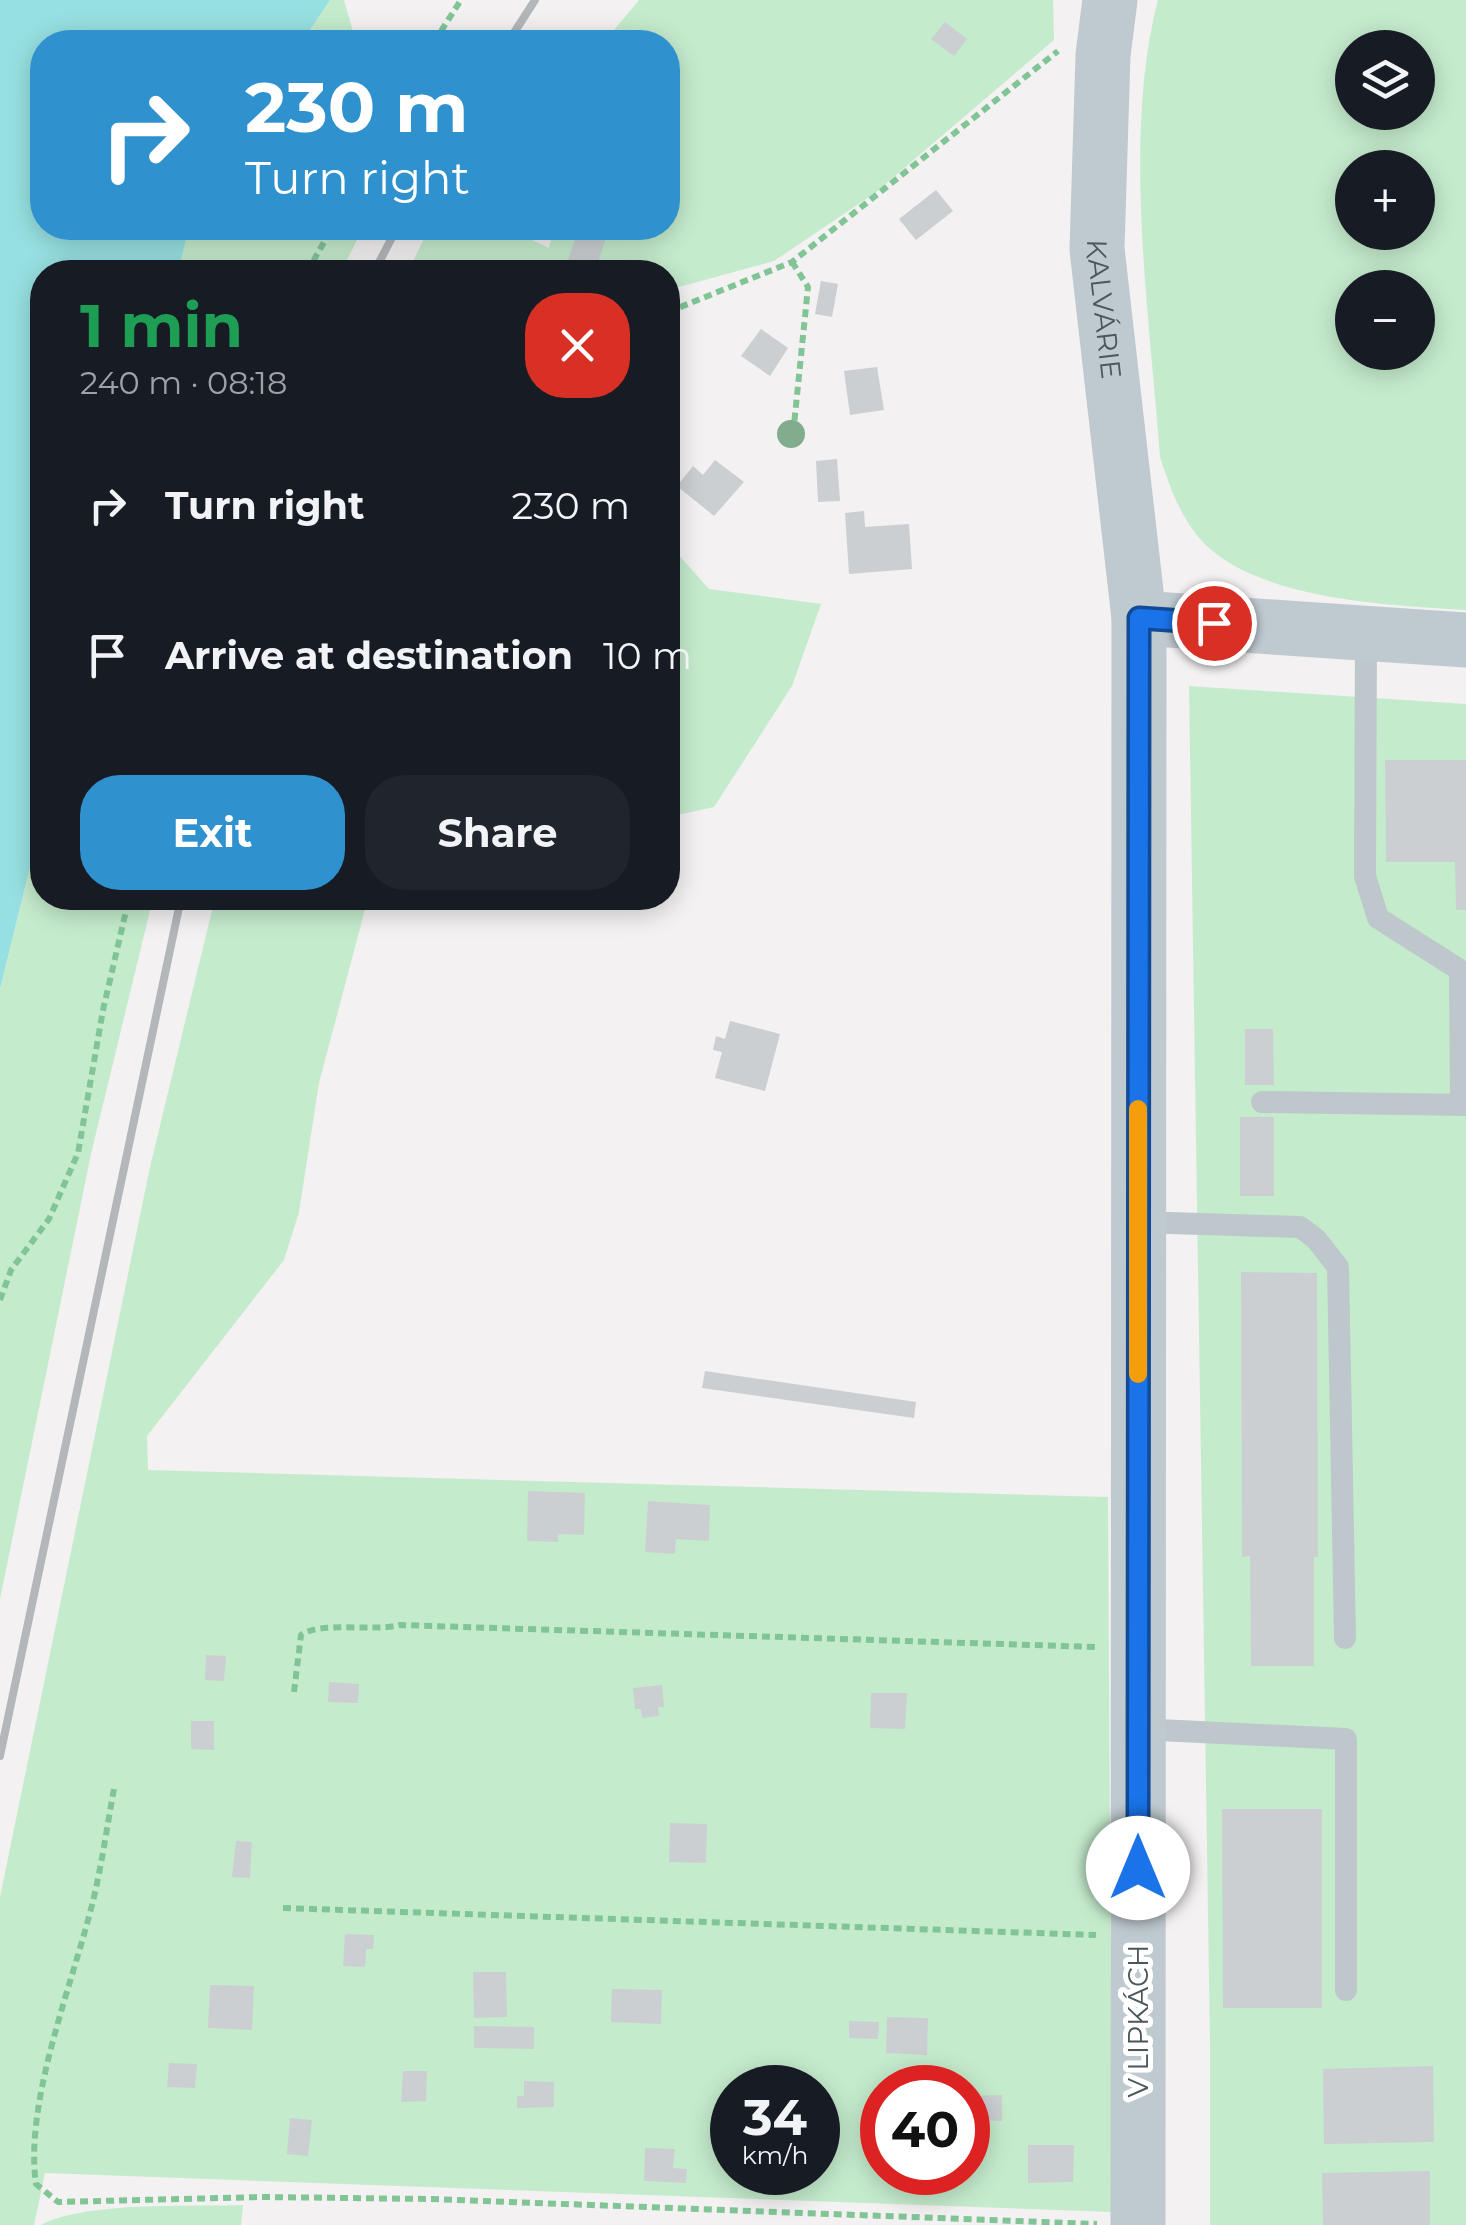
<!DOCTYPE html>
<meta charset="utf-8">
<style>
:root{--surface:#171b24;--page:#20242c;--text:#f1f3f6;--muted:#9ea1a6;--accent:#2f91ce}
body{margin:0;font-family:Montserrat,sans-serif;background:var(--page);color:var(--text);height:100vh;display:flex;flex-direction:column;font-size:38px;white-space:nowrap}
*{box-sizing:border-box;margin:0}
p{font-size:32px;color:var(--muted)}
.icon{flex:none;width:55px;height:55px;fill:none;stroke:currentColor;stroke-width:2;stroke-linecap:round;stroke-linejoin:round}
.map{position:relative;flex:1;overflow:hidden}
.details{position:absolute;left:30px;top:260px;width:650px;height:650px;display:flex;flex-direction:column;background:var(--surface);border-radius:40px;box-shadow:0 5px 25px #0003}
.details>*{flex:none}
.guide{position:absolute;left:30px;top:30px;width:650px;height:210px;border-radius:40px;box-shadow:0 5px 25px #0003;background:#2f91ce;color:#fff;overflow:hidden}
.tools{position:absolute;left:1335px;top:30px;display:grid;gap:20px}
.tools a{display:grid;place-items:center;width:100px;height:100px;border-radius:50%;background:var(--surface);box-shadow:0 5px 25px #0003;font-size:50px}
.speed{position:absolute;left:710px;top:2065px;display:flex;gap:20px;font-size:50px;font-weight:700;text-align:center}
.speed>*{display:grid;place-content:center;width:130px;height:130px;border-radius:50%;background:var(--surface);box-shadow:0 5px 25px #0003;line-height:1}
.speed small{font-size:25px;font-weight:400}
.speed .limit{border:15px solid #d22;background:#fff;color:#111}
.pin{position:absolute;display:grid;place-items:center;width:85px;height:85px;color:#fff;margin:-42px;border:5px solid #fff;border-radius:50%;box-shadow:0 2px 10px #0007}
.me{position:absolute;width:110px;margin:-55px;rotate:0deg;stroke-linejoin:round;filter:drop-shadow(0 0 8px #0008)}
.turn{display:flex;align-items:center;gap:35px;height:210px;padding:0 50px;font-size:45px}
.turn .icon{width:130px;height:130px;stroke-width:2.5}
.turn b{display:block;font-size:70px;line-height:85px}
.round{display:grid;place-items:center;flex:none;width:105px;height:105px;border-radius:40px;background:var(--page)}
.overview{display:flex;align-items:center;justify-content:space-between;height:170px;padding:0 50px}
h1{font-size:60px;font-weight:700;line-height:75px;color:#1e9e55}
.primary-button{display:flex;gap:20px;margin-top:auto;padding:20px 50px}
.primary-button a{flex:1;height:115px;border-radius:40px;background:var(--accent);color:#fff;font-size:40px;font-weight:700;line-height:115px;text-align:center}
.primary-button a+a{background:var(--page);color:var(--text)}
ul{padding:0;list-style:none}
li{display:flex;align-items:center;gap:30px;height:150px;padding:0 50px}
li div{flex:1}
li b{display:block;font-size:38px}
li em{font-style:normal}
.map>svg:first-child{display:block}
</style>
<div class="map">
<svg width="1466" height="2225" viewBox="0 0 1466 2225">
<rect width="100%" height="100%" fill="#f3f1f1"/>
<g fill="#c5ebcd" fill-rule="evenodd">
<polygon points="330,0 344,0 356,42 302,42"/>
<polygon points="639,0 1053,0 1054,40 875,193 774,261 668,290 668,272 408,272 429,228 507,228 549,248 554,228 668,228 668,42 604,42"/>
<path d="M 1158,0 L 1466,0 L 1466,610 C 1389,605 1247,600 1196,534 C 1178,511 1169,484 1160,457 C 1150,317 1122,136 1158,0 ZM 1352,48 L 1418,48 L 1418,112 L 1352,112 ZM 1352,168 L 1418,168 L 1418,232 L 1352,232 ZM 1352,288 L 1418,288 L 1418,352 L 1352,352 Z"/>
<polygon points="189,228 363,228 341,272 178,272"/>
<polygon points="668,543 709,589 821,604 792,686 714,807 668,817"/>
<polygon points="1189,686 1466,704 1466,2225 1210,2225 1210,2042"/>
<polygon points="42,818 42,898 153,898 91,1154 0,1599 0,989"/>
<path d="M 215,898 L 368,898 L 319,1083 L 299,1212 L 284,1260 L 147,1436 L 148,1470 L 1108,1497 L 1112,2212 L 45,2173 L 34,2225 L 0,2225 L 0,1897 L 150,1167 ZM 732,2088 L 818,2088 L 818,2172 L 732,2172 ZM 882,2088 L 968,2088 L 968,2172 L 882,2172 Z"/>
<path d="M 243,2205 L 241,2225 L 41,2225 C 87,2201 189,2207 243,2205 Z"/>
</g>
<polygon fill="#97e0e2" points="0,0 330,0 302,42 42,42 42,228 189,228 178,272 42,272 42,818 0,989"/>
<g fill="#cbcfd2">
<polygon points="945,22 967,39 954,56 931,39"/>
<polygon points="936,190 953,211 916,240 899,219"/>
<polygon points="579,228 607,234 595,272 565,269"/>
<polygon points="821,281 838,284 832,317 815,314"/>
<polygon points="761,329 788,348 770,376 741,356"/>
<polygon points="877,367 884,410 850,415 844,371"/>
<polygon points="837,459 840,501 818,502 816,461"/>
<polygon points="715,460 744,482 714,516 677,486 693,466 703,475"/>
<polygon points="864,511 865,527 909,524 912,569 849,574 845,513"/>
<polygon points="1385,760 1466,760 1466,910 1456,910 1455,862 1386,862"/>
<polygon points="730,1021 780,1034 765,1091 715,1078 722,1052 713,1050 716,1036 725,1039"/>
<polygon points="1245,1029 1273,1029 1274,1085 1245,1085"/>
<rect x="1240" y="1117" width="34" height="79"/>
<polygon points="1241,1272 1317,1273 1318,1557 1314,1557 1314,1666 1251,1666 1250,1556 1242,1557"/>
<polygon points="705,1371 916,1402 914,1418 702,1388"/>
<polygon points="528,1491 585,1493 584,1535 558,1534 558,1542 527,1541"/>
<polygon points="648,1501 710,1505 709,1541 676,1539 675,1554 645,1552"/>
<polygon points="206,1655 226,1656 224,1681 205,1680"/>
<polygon points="329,1682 359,1684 358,1703 328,1702"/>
<polygon points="662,1685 664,1707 658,1707 659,1716 642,1718 641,1709 635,1709 633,1688"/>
<polygon points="871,1693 907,1693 905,1729 870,1728"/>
<polygon points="191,1721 214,1721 214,1750 191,1749"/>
<polygon points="1222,1809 1322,1809 1322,2008 1223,2008"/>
<polygon points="670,1823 707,1824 706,1863 669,1862"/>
<polygon points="236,1841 252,1842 250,1878 232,1877"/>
<polygon points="345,1934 374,1935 373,1949 366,1949 365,1967 343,1966"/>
<polygon points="473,1972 506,1972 507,2017 474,2018"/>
<polygon points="210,1985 254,1986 252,2030 208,2028"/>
<polygon points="612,1989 662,1990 661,2024 611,2022"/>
<polygon points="887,2017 928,2018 927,2055 886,2053"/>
<polygon points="849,2021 879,2022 878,2039 849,2038"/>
<polygon points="474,2026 534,2027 534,2049 474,2048"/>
<polygon points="169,2063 197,2064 195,2088 167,2087"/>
<polygon points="1433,2066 1434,2142 1324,2144 1323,2069"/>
<polygon points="403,2071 427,2071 426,2101 401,2102"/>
<polygon points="524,2081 554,2082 554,2107 517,2108 517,2096 524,2096"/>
<polygon points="1002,2095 1002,2121 968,2119 968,2096"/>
<polygon points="290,2118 312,2120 308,2156 287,2154"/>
<polygon points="1028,2145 1074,2145 1073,2182 1028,2183"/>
<polygon points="645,2148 675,2149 673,2168 687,2169 686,2183 644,2181"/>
<polygon points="1430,2171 1430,2225 1323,2225 1322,2173"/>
</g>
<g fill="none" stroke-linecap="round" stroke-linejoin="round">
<g stroke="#81c597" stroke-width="6" stroke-dasharray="8 5" stroke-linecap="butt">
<polyline points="434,42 461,0"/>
<polyline points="792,262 808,287 794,425"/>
<polyline points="307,272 332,228"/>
<polyline points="668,312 792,262 1058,51"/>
<polyline points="0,1300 11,1270 49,1219 78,1153 103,1010 129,898"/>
<path d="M 294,1692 L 301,1635 C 320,1621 373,1632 400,1625 L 1095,1647"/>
<path d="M 114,1789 C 107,1826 102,1864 93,1901 C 73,1983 24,2102 36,2184 L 58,2202 L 262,2197 L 431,2199 L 1097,2224"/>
<polyline points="283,1908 1096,1935"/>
</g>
<g stroke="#bec7cb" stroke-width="22">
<polyline points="1366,633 1365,876 1378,918 1460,970 1461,1105"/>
<polyline points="1262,1102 1466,1105"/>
<polyline points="1138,1222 1300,1227 1316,1239 1338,1267 1345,1638"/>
<polyline points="1138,1729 1346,1739 1346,1990"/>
</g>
<g stroke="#bfcad0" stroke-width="55">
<path id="s1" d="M 1110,0 L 1103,55 L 1097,249 L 1139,618 L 1138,2225"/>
<polyline points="1139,618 1466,640"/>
</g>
<g stroke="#b4b7ba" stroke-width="8">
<polyline points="508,42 535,0"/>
<polyline points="374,272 397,228"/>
<polyline points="0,1756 181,898"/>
</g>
</g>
<circle fill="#81ad8e" cx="791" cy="434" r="14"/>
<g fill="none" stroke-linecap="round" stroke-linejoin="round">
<g stroke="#114b97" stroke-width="25">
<polyline id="route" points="1138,1868 1139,618 1214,623"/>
</g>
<use href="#route" stroke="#1a73e8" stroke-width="18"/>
<polyline stroke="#f59e0b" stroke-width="18" points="1138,1374 1138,1109"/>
</g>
<g text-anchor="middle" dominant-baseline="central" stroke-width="10" stroke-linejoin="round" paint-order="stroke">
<g font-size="28" fill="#4b575c" stroke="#fff">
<text stroke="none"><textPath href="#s1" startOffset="310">KALVÁRIE</textPath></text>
<text transform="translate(1138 2021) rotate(-90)">V LIPKÁCH</text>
</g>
</g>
</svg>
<div class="tools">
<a><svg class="icon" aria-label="layers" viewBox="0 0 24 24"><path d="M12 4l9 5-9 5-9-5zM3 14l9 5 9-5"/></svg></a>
<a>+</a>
<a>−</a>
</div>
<div class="speed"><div>34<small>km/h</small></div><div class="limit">40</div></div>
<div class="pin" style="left:1214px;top:623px;background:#d93025"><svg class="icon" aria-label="arrive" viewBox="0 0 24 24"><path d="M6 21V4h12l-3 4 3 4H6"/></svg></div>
<svg class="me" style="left:1138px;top:1868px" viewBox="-20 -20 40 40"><circle r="19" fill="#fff"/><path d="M0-13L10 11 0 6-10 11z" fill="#1a73e8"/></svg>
<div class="guide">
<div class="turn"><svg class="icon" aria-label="right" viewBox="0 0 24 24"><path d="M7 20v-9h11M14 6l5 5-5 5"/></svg><div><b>230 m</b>Turn right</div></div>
</div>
<section class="details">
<div class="overview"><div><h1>1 min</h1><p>240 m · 08:18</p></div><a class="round" style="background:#d93025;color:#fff"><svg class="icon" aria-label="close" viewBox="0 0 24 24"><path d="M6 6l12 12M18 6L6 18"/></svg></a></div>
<ul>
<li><svg class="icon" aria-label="right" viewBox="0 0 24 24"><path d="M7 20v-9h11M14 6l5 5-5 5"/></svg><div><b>Turn right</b></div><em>230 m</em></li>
<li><svg class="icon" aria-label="arrive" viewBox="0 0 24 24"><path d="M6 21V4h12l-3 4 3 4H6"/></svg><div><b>Arrive at destination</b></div><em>10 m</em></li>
</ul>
<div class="primary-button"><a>Exit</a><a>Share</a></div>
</section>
</div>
